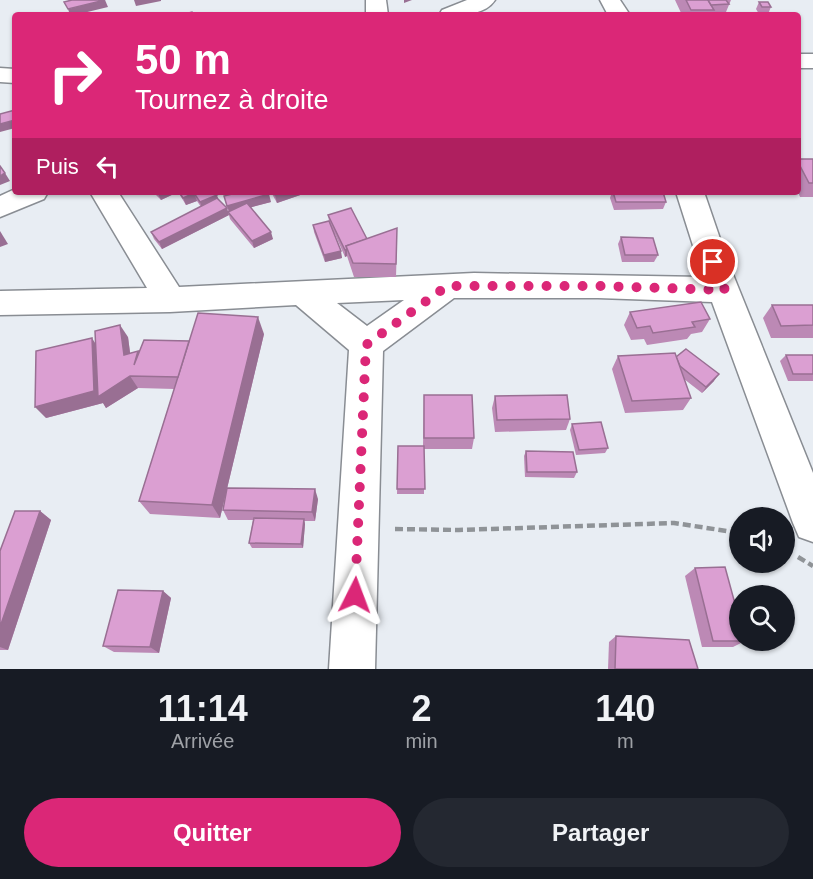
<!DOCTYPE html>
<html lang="fr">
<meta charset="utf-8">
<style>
:root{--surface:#171b24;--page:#242831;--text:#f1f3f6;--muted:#9ea1a6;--accent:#db2777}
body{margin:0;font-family:Helvetica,sans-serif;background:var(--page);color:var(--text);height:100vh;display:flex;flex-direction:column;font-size:22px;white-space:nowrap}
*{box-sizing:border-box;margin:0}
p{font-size:20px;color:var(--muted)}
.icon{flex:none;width:33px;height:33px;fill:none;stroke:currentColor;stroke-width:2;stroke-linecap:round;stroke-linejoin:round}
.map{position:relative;height:669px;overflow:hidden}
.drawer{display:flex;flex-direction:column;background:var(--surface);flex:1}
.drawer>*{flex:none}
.guide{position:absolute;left:12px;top:12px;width:789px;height:183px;border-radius:6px;box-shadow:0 2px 4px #0004;background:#db2777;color:#fff;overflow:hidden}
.fabs{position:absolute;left:729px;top:507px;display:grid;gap:12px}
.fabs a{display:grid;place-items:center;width:66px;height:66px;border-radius:50%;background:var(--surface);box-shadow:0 2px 4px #0004;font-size:30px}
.pin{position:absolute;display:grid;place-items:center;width:51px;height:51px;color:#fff;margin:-26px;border:3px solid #fff;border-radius:50%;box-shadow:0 2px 6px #0007}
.me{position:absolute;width:66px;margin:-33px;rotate:3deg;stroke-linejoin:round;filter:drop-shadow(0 0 4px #0008)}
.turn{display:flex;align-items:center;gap:21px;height:126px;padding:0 24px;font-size:27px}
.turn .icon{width:78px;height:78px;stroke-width:2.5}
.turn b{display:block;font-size:42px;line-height:51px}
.then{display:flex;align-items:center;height:57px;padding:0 24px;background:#0003;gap:12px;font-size:22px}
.eta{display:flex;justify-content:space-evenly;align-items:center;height:102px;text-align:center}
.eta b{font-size:36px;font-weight:700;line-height:42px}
.button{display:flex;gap:12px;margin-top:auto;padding:12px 24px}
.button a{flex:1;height:69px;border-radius:36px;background:var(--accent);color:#fff;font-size:24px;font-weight:700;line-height:69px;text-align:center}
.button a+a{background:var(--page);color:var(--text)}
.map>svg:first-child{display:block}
</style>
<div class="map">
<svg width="813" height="669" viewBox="0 0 813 669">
<rect width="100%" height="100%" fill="#e8edf3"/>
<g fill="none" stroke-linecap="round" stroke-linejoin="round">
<g stroke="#898d93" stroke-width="3">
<g id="minor">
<polygon points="366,0 386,0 388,15 366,15"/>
<path d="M 467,0 L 495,0 C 484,17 457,15 439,15 L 442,10 Z"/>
<polygon points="600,0 620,0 630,15 608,15"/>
<rect x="798" y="54" width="15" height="14"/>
<polygon points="0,68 15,69 15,83 0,82"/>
<polygon points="15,189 15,192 48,192 44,199 0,217 0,196"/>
<path d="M 90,192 L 118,192 L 179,287 L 474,273 L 703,277 L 676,192 L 704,192 L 728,262 L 813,473 L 813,542 L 799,537 L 793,523 L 712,302 L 598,298 L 454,298 L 383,351 L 375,669 L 329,669 L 349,350 L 296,305 L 170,312 L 0,315 L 0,291 L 147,288 ZM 404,300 L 367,326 L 337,303 Z"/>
</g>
</g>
<g stroke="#8f9397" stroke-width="4.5" stroke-dasharray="8 4" stroke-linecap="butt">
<polyline points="395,529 459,530 674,523 740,533"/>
<polyline points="798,557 813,566"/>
</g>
<use href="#minor" fill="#fff" fill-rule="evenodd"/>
</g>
<g fill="#bc89b5">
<polygon points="675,0 731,0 726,12 713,12 712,15 682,15"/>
<polygon points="759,2 771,7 768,14 759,14 756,9"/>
<polygon points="798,159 813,159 813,197 800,197 798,192"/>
<polygon points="153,192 214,192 218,199 229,215 162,249 154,239 151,232 201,207 197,201 186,205 178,192 161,200"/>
<polygon points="271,192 309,192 277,203"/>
<polygon points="612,192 663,192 666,202 663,209 614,210 610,198"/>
<polygon points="224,196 271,202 251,207 273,239 254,248 230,219"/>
<polygon points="328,215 367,239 397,242 396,277 354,277 347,256 345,257 334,232 342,258 325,262 314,232 313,225 329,221"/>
<polygon points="621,237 658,255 654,262 622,262 618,244"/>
<polygon points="772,305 813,305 813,338 771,338 763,318"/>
<polygon points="630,312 710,319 702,332 691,334 687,339 647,345 644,339 631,340 624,325"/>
<polygon points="264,334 220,518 150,514 139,501 174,389 138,388 106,408 103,403 46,418 95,343 128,337 130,353 138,351 139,352 189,341"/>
<polygon points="786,355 813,355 813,381 788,381 780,361"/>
<polygon points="618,356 676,357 714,381 702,393 684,379 691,398 683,410 625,413 612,369"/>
<polygon points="424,395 474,438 472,449 424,449 424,494 397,494 398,446 423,446"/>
<polygon points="495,396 570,419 566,430 495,432 492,408"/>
<polygon points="572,424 608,448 605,453 576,455 570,430"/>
<polygon points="526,451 577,472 574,478 525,477 524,456"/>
<polygon points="318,499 315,521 304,521 305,524 303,548 252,548 249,543 253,520 228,520 223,510"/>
<polygon points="40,511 51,520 8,650 0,650 0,551"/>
<polygon points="695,568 745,641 733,647 702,647 685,576"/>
<polygon points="163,591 171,598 159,653 114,652 103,646"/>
<polygon points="616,636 698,669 608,669 609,642"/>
</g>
<g fill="#996f93">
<polygon points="105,0 108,7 75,15 70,15 68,9"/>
<polygon points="134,0 161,0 161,1 136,6"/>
<polygon points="404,0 412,0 404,3"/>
<polygon points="15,120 15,128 0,132 0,124"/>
<polygon points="5,173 10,181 0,185 0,176"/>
<polygon points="157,192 178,192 161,200"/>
<polygon points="286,192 309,192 277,203 275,195"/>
<polygon points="194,193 197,201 186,205 183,198"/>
<polygon points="269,194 271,202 230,213 227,206"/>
<polygon points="217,195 219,202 202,209 200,202"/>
<polygon points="227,208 229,215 162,249 159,242"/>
<polygon points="0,231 8,244 0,247"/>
<polygon points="271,232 273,239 254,248 252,241"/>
<polygon points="347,249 347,256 345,257 345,250"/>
<polygon points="341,251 342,258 325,262 324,255"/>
<polygon points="258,317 264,334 220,518 212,505"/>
<polygon points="120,325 128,337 132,368 124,355"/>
<polygon points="92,338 100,351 130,376 138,388 106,408 103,403 46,418 35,407"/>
<polygon points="719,374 714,381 702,393 706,387"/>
<polygon points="315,489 318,499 315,521 312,512"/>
<polygon points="40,511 51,520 8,650 0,647 0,627"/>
<polygon points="304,519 305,524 303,548 301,544"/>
<polygon points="163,591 171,598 159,653 150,647"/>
</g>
<g fill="#db9fd2" stroke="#996f93" stroke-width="1.5">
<polygon points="72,0 105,0 68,9 64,2"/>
<polygon points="686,0 708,0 714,10 691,10"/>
<polygon points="708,0 726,0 729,4 711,5"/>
<polygon points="759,2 768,2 771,7 762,7"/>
<polygon points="192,12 195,15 181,15"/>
<polygon points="15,110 15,120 0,124 0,114"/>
<polygon points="798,159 813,159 813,183 809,183 798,162"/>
<polygon points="0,166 5,173 0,176"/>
<polygon points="179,192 214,192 217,195 200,202 194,193 183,198"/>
<polygon points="240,192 268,192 269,194 227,206 224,196"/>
<polygon points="273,192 286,192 275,195"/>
<polygon points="613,192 663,192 666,202 616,202"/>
<polygon points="217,198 227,208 159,242 151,232"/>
<polygon points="247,203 271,232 252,241 228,212"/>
<polygon points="351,208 367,239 346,246 347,249 345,250 328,215"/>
<polygon points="329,221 341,251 324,255 313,225"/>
<polygon points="397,228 396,264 353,263 346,246"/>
<polygon points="621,237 653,238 658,255 625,255"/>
<polygon points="701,302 710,319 692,322 695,327 653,333 650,326 637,328 630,312"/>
<polygon points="772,305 813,305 813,325 781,326"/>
<polygon points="198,313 258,317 212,505 139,501"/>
<polygon points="120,325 124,355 138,351 134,365 144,340 189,341 178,377 130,376 98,397 95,331"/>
<polygon points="92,338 94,391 35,407 36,351"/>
<polygon points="686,349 719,374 706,387 680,366 676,357"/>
<polygon points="675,353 691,398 632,401 618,356"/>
<polygon points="786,355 813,355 813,374 793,374"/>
<polygon points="424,395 472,395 474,438 424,438"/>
<polygon points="567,395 570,419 497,420 495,396"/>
<polygon points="601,422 608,448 579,450 572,424"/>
<polygon points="398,446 424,446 425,489 397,489"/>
<polygon points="526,451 573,452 577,472 527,472"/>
<polygon points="227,488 315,489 312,512 223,510"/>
<polygon points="15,511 40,511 0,627 0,551"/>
<polygon points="254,518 304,519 301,544 249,543"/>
<polygon points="725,567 740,622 740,640 745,641 713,641 695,568"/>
<polygon points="118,590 163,591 150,647 103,646"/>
<polygon points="616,636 689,640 698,669 615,669"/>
</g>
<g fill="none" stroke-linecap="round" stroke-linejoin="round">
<polyline stroke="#db2777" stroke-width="10" stroke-dasharray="0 18" points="355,595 366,345 447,286 598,286 725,290 713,262"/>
</g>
</svg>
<div class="fabs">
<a><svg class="icon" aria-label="sound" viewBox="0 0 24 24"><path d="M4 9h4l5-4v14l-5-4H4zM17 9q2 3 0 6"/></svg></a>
<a><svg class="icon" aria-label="search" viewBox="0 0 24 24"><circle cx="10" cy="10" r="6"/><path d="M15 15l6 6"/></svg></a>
</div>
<div class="pin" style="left:713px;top:262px;background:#d93025"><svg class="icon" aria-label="arrive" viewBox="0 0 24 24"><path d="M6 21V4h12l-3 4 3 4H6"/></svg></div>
<svg class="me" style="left:355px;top:595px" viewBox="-20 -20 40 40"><path d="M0-17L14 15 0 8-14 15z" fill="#db2777" stroke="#fff" stroke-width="4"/></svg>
<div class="guide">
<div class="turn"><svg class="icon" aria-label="right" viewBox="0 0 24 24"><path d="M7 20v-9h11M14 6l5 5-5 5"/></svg><div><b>50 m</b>Tournez à droite</div></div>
<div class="then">Puis<svg class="icon" aria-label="left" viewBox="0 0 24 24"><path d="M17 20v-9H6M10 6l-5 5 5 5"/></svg></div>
</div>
</div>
<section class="drawer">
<div class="eta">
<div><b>11:14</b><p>Arrivée</p></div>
<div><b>2</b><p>min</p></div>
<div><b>140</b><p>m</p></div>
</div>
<div class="button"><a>Quitter</a><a>Partager</a></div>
</section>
